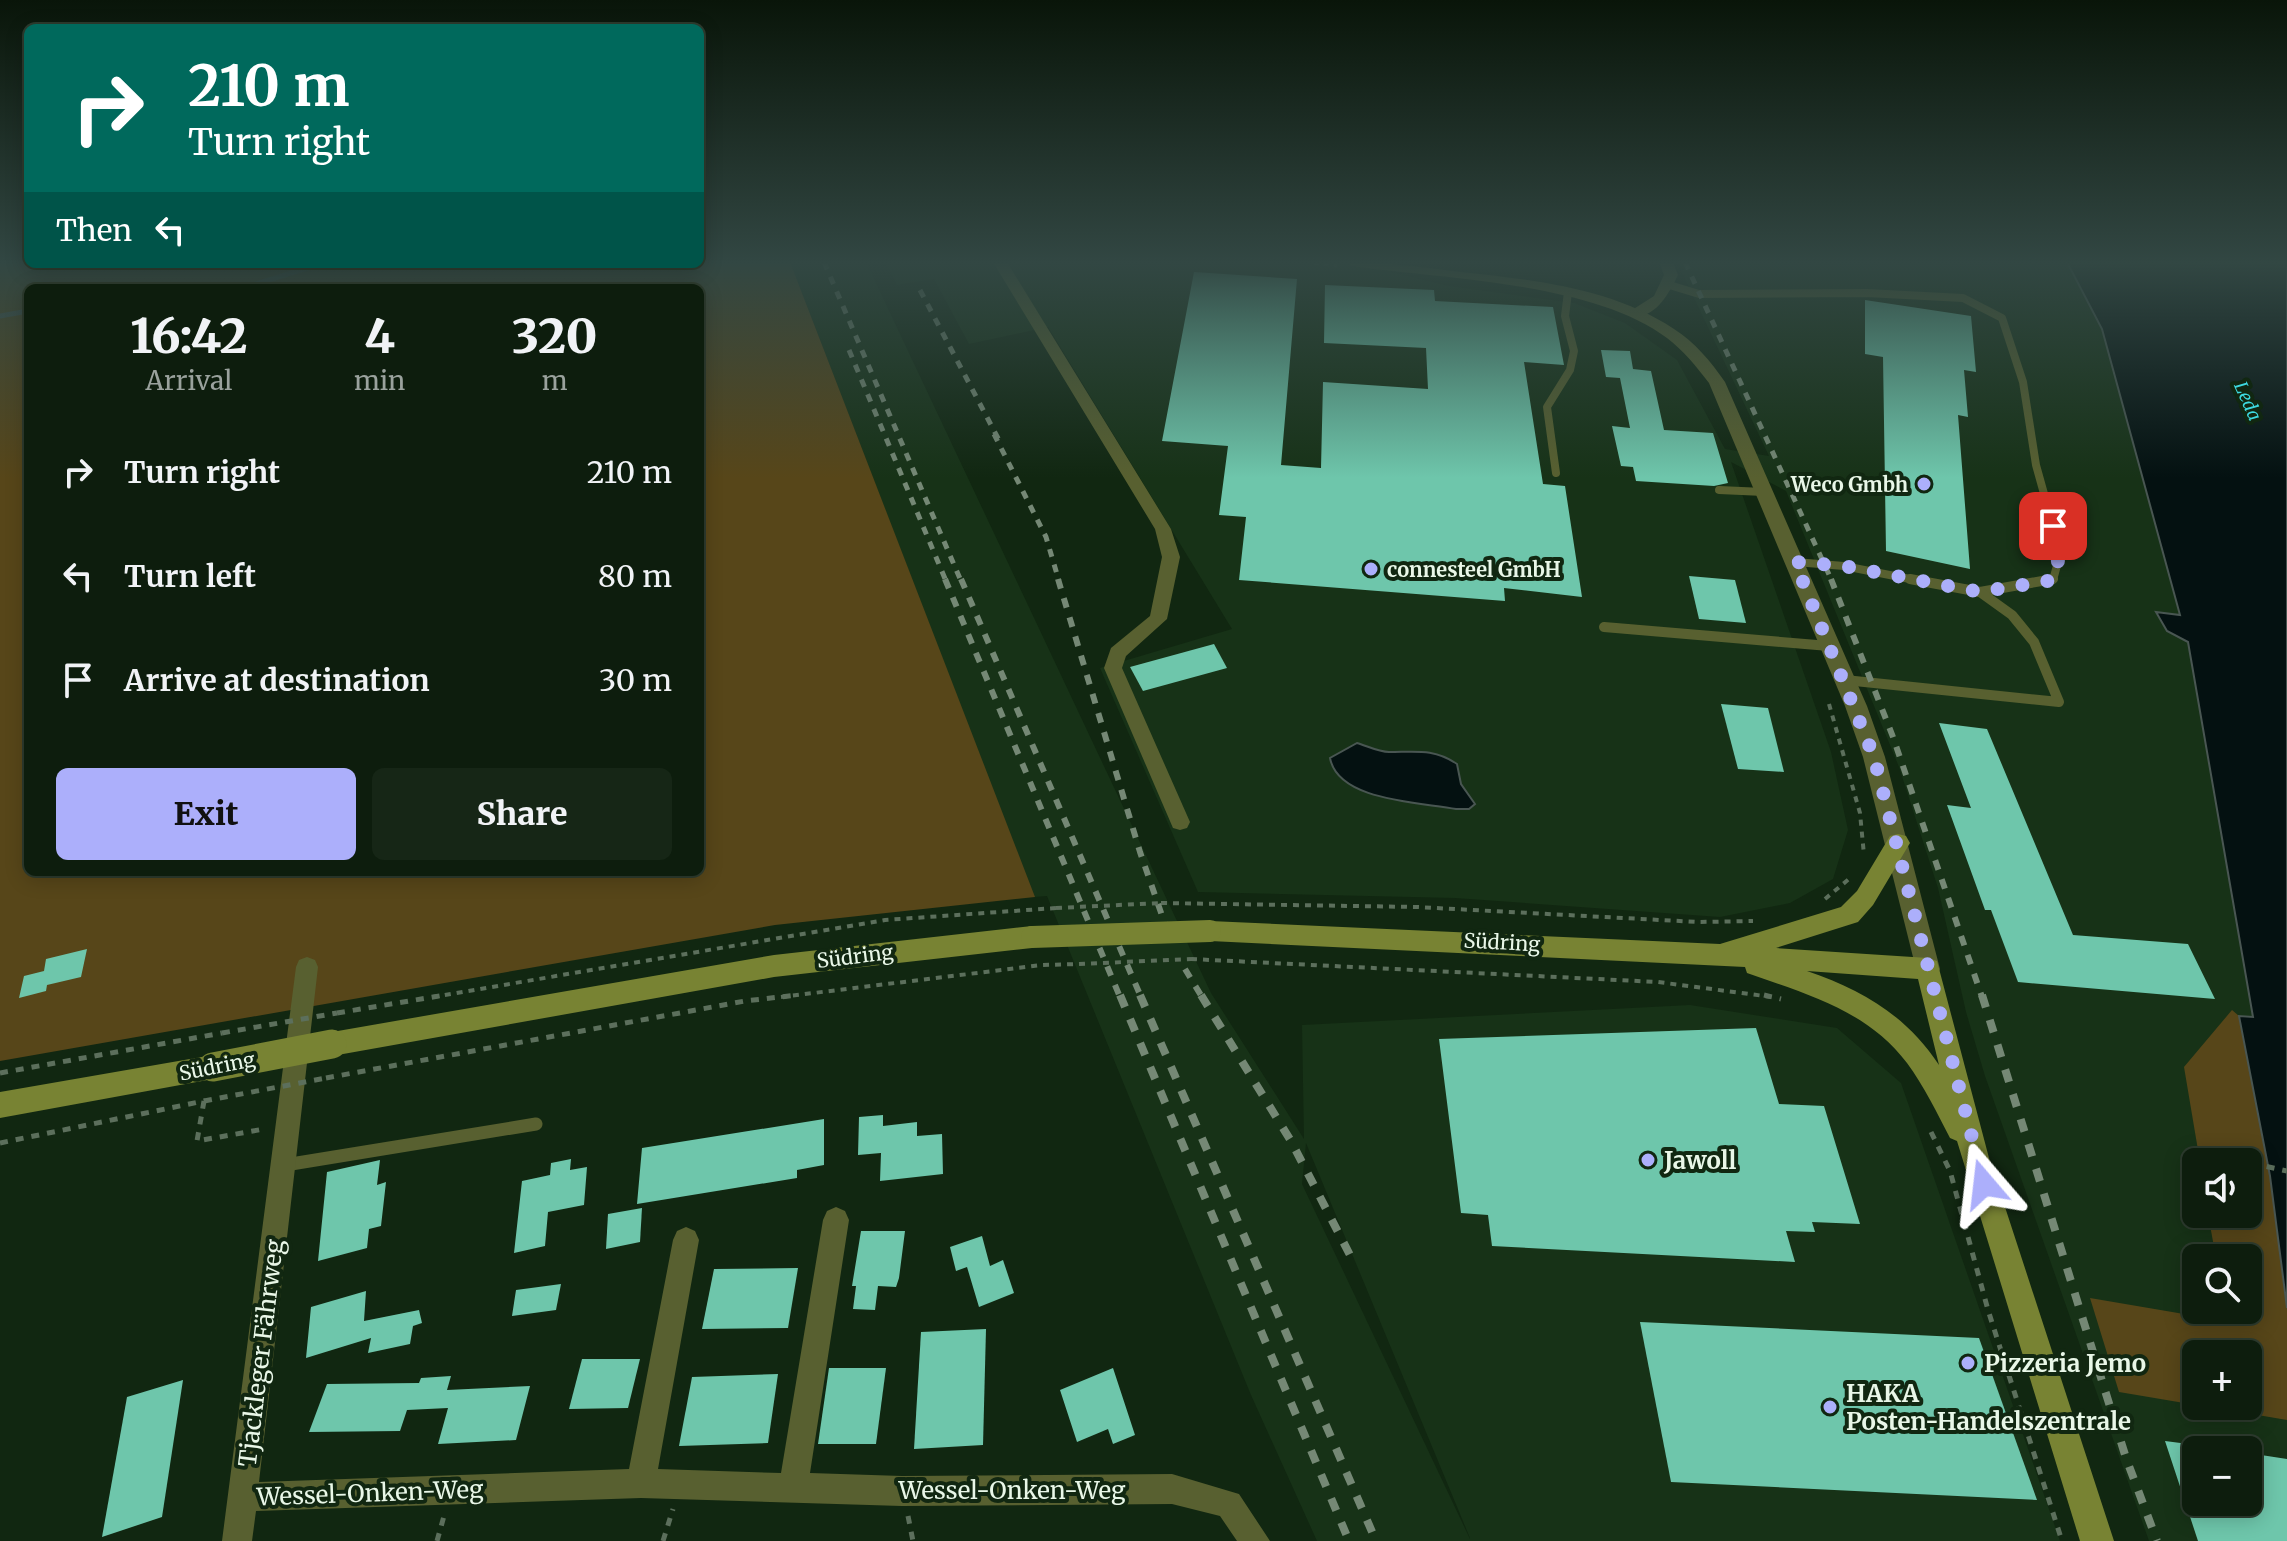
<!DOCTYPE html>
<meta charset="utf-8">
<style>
:root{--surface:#0d1d0d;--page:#162616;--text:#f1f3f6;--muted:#9aa29d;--line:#2d3b2e;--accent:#acaffb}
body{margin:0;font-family:Merriweather,serif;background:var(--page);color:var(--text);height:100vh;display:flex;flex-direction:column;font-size:30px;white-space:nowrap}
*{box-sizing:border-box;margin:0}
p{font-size:26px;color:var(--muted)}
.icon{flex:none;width:44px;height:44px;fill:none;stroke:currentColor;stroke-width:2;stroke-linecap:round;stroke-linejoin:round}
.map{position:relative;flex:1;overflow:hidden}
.details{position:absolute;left:24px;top:284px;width:680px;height:592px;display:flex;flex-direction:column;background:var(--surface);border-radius:12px;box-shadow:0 4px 20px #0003,0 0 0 2px var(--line)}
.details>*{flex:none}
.guide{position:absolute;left:24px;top:24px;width:680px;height:244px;border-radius:12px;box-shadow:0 4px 20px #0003,0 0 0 2px var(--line);background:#00695c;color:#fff;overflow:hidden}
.controls{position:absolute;left:2182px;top:1148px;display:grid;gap:16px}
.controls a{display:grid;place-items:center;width:80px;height:80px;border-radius:12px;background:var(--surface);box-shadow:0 4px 20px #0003,0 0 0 2px var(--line);font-size:40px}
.pin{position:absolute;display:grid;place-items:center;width:68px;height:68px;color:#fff;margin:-34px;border-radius:16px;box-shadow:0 4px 12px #0006}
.me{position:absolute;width:88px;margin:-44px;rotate:343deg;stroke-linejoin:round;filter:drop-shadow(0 0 6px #0008)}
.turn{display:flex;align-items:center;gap:28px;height:168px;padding:0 32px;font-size:36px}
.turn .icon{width:104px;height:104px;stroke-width:2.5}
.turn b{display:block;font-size:56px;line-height:68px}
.then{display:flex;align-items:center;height:76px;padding:0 32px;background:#0003;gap:16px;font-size:30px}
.eta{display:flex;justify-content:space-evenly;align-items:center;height:136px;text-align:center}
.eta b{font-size:48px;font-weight:800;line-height:56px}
.action{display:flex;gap:16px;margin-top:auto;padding:16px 32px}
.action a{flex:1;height:92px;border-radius:12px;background:var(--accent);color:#111;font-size:32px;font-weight:800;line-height:92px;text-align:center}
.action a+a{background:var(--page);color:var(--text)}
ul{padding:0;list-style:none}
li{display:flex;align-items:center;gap:24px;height:104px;padding:0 32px}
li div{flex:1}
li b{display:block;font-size:30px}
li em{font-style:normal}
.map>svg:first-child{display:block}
</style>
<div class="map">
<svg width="2287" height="1541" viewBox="0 0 2287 1541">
<rect width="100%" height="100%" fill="#112711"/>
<g fill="#173217" fill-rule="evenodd">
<path d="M 790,262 L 866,262 L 1211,993 L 1304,1139 L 1302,1025 L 1690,1005 L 1837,1028 L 1901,1083 L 2060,1541 L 1317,1541 L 1251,1395 L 1047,896 L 1034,897 ZM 1306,1143 L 1470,1538 L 1470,1539 L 1302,1184 Z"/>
<path d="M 886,262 L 1348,262 L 1449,286 L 1574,303 L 1625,323 L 1677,360 L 1725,449 L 1769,456 L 1677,262 L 2067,262 L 2102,329 L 2180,616 L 2156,613 L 2167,631 L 2188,641 L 2253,1018 L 2239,1017 L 2270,1176 L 2287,1308 L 2287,1541 L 2149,1541 L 1985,1076 L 1966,1012 L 1938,888 L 1899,767 L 1786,491 L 1731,462 L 1831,752 L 1848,830 L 1833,879 L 1790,903 L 1720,917 L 1455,898 L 1198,892 L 1100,668 L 1232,629 L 1048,327 L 969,344 L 934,279 L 897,285 ZM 2196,1162 L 2248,1162 L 2248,1214 L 2196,1214 ZM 2196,1258 L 2248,1258 L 2248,1310 L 2196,1310 ZM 2196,1354 L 2248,1354 L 2248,1406 L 2196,1406 ZM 2196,1450 L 2248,1450 L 2248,1502 L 2196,1502 Z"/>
</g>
<g fill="#574619" fill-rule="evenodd">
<path d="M 0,262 L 790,262 L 1035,897 L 775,925 L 0,1061 ZM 28,288 L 700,288 L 700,872 L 28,872 Z"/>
<polygon points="2232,1010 2239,1016 2270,1176 2287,1308 2287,1420 2205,1406 2248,1406 2248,1354 2196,1354 2196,1405 2119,1392 2090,1298 2225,1321 2224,1310 2248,1310 2248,1258 2216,1258 2208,1214 2248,1214 2248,1162 2200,1162 2184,1067"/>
</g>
<g fill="#041111" stroke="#495652" stroke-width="2">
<polygon points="2067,262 2287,262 2287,1308 2270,1176 2239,1016 2253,1017 2188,642 2167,631 2156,612 2180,615 2102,329"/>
<path d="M 1357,743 C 1367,746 1379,752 1389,752 C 1415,752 1434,748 1457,764 L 1461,784 L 1475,804 L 1469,809 L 1456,809 C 1419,802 1338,801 1330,758 Z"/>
</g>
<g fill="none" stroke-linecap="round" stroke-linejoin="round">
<g stroke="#495652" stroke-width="5">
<polyline points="243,288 320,264"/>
<polyline points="0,316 28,311"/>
</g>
</g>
<g fill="#6ec6ab">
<polygon points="1194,272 1297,279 1281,465 1321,468 1323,382 1428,389 1426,348 1324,343 1325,285 1434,290 1435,301 1553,307 1564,365 1524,362 1543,484 1565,486 1582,597 1504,588 1505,601 1239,580 1246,517 1219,515 1228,446 1162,441"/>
<polygon points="1865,300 1971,316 1976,372 1964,370 1968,417 1958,415 1970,569 1886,551 1883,357 1865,354"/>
<polygon points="1601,350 1630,351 1633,369 1651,371 1664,430 1713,433 1728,483 1714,486 1636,481 1633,467 1621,466 1612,426 1630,428 1620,378 1606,377"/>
<polygon points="1689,576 1735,580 1746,623 1699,619"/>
<polygon points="1214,644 1227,668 1143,691 1130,667"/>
<polygon points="1721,704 1768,708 1784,772 1738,769"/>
<polygon points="1939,723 1987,729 2073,935 2188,944 2215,999 2018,982 1991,910 1985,910 1947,805 1971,808"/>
<polygon points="87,949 81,977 47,985 46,991 19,998 24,976 44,971 46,959"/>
<polygon points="1756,1028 1779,1104 1824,1106 1860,1224 1812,1222 1815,1232 1786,1231 1795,1262 1492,1246 1488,1215 1461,1213 1439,1039"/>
<polygon points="883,1115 883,1126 917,1122 917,1136 942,1134 943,1174 880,1181 881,1153 858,1155 859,1117"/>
<polygon points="824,1119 824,1165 797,1170 797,1178 637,1204 642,1148"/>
<polygon points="571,1159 570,1170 587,1167 584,1205 548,1212 545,1246 514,1253 522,1181 550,1175 551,1163"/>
<polygon points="380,1160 377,1185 386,1182 381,1226 369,1229 367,1248 318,1261 327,1172"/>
<polygon points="642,1208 640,1242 606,1249 608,1214"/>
<polygon points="861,1231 905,1231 899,1278 896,1287 878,1286 875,1310 853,1309 856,1286 852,1286"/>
<polygon points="982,1236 990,1266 1003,1260 1014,1293 979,1307 967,1267 956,1271 950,1247"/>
<polygon points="798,1268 788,1328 702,1329 714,1269"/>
<polygon points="561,1284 556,1310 512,1316 516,1290"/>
<polygon points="366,1291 364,1321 419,1310 422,1323 413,1326 410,1344 368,1353 371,1338 306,1358 311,1307"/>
<polygon points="1640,1322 1979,1338 2037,1500 1671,1482"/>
<polygon points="986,1329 983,1445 914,1449 921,1332"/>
<polygon points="582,1359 640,1359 628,1408 569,1409"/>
<polygon points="829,1368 886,1368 876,1444 818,1444"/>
<polygon points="1113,1368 1135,1435 1113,1444 1108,1429 1077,1442 1060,1390"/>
<polygon points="778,1374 768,1443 679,1446 692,1377"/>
<polygon points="451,1376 447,1390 530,1386 516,1440 438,1444 448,1408 407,1410 400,1431 309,1432 327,1384 419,1383 421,1378"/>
<polygon points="183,1380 162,1517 102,1537 127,1397"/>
<polygon points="2165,1441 2196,1445 2196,1502 2248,1502 2248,1453 2287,1459 2287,1541 2198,1541"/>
</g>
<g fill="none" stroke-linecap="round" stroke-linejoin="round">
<polyline stroke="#5c6f5c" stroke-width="3" stroke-dasharray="5 5" stroke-linecap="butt" points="1304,262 1337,266"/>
<g stroke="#5c6f5c" stroke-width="4" stroke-dasharray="6 6" stroke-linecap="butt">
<polyline points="1829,704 1860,813 1864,855"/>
<polyline points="1825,899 1849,879"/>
<polyline points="1161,903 1417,907 1698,922 1753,921"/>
<polyline points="1191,959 1658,982 1772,997"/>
<polyline points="433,997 885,920 1056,908"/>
<polyline points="781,997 1042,965 1079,964"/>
</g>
<g stroke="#5c6f5c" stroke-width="5" stroke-dasharray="8 8" stroke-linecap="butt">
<polyline points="1764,995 1781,999"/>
<polyline points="337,1013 445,995"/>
<polyline points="0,1073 222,1033"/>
<polyline points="326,1078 745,1001 797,995"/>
<polyline points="1931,1132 1950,1171 1988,1310 2062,1541"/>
<polyline points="0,1143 204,1101 197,1141 264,1129"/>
<polyline points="2251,1163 2287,1171"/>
<polyline points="908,1516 913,1541"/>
<polyline points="437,1541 444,1516"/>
<polyline points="663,1541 673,1509"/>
</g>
<g stroke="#586030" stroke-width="8">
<polyline points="1666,284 1699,294 1867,293 1963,298 2002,318 2023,382 2036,465 2053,526 2058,562 2053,580 2050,581"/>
<polyline points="1556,473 1547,407 1570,370 1574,351 1565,316 1568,292"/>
<polyline points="1719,490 1764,492"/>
<polyline points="1795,562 1844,566 1920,581"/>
</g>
<g stroke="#586030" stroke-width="10">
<polyline points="1980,592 2053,579"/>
<polyline points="1604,627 1829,646"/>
<polyline points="1845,680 2059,702 2034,642 2012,615 1980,592 1910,579"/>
</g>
<polyline stroke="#586030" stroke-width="13" points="285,1165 536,1124"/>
<g fill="#586030" fill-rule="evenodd">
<polygon points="993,262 1007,262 1171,529 1180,557 1167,619 1126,656 1122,668 1190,822 1187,828 1180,830 1173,828 1104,668 1111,648 1150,616 1162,557 1155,529"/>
<path d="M 1659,262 L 1673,262 L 1678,275 C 1669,293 1656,319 1632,316 L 1632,310 L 1654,296 L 1664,275 Z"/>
<polygon points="307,957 315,960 318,967 259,1482 629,1469 673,1240 677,1231 686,1227 695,1231 699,1240 658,1469 781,1473 823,1220 827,1211 836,1207 845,1211 849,1220 810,1473 902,1476 1172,1474 1239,1494 1270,1541 1237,1541 1220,1516 1172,1504 902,1506 641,1498 256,1511 252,1541 222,1541 296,967 299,960"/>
</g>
<path fill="#586030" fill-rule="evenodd" d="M 1345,262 C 1384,262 1422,267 1461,272 C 1534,280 1612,288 1674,329 C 1695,342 1711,362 1725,382 L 1867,706 L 1885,757 L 1940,969 L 1937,977 L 1928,980 L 1919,977 L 1916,969 L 1863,757 L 1845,706 L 1709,383 C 1696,366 1684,351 1667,338 C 1593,282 1443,279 1352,266 Z"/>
<g fill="#788333" fill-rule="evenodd">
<path d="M 1898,834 L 1906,836 L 1910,843 L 1873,905 L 1858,922 L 1776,948 L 1928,958 L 1937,961 L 1989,1158 L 2114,1541 L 2080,1541 L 1957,1141 L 1950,1138 C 1937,1113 1924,1086 1907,1063 C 1867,1010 1806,994 1747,973 L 1745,967 L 1210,941 L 1201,938 L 1198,931 L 1201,924 L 1210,921 L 1720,944 L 1841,907 L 1857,891 L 1890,836 ZM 1807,971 L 1918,979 L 1939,1065 C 1906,1015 1862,990 1807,971 Z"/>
<polygon points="1032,926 1041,930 1044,937 1041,944 1032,948 774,977 332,1056 323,1052 319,1044 323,1036 332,1032 774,955"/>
<polygon points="213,1055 222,1058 226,1067 222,1076 213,1079 0,1118 0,1092"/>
</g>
<g stroke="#758875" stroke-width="5" stroke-dasharray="8 8" stroke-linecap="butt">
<polyline points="824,262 961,581"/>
<polyline points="1685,262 1832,581"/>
<polyline points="920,290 1000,442"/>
<polyline points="849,350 946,581"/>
<polyline points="994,434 1046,537 1059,581"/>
</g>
<g stroke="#758875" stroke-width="6" stroke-dasharray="10 10" stroke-linecap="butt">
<polyline points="945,579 1120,997"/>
<polyline points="961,579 1141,997"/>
<polyline points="1058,579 1140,852 1166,927"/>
<polyline points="1831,579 1893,737 1982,997"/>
<polyline points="1185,969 1202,997"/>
</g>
<g stroke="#758875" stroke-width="8" stroke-dasharray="13 13" stroke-linecap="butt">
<polyline points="1120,995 1349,1541"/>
<polyline points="1140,995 1376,1541"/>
<polyline points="1201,995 1291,1141 1351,1257"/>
<polyline points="1982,995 2126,1458 2157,1541"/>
</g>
<g stroke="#5c6f5c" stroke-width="4" stroke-dasharray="6 6" stroke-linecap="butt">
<polyline points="1056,908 1161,903"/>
<polyline points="1079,964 1191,959"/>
</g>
<g stroke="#5c6f5c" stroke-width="5" stroke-dasharray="8 8" stroke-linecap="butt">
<polyline points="222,1033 337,1013"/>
<polyline points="204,1101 326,1078"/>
</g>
<polyline stroke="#788333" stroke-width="22" points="1032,937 1210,931"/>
<polyline stroke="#788333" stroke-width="29" points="213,1067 332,1044"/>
</g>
<linearGradient id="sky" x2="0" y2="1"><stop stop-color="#091509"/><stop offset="0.55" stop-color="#324743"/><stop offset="1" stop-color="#324743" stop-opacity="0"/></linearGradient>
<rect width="2287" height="478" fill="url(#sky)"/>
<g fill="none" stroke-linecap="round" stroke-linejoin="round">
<polyline stroke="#acaffb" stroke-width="14" stroke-dasharray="0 25.2" points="1984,1184 1874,757 1795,562 1844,566 1980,592 2053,580 2058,562 2053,526"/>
</g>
<g fill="#acaffb" stroke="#112711" stroke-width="3">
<circle cx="1924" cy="484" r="8"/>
<circle cx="1371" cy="569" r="8"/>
<circle cx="1648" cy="1160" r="8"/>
<circle cx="1968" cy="1363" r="8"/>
<circle cx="1830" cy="1407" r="8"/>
</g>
<g text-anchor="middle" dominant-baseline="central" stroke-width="8" stroke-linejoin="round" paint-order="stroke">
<g font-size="18" font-style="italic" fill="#3dd9df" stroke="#112711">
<text transform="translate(2248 401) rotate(66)">Leda</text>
</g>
<g font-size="20" font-weight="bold" fill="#e9f7e8" stroke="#112711" text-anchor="end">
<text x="1908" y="484">Weco Gmbh</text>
<text x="1387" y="569" text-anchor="start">connesteel GmbH</text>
</g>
<g font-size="20" fill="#e9f7e8" stroke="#112711">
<text transform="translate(1502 942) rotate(3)">Südring</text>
<text transform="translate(855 956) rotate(-7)">Südring</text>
<text transform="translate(217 1066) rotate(-11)">Südring</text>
</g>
<g font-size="24" font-weight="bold" fill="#e9f7e8" stroke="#112711" text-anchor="start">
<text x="1664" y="1160">Jawoll</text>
<text x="1984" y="1363">Pizzeria Jemo</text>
<text x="1846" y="1393">HAKA<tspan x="1846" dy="28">Posten-Handelszentrale</tspan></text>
</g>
<g font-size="24" fill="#e9f7e8" stroke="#112711">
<text transform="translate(261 1353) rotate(-83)">Tjackleger Fährweg</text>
<text x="1012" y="1490">Wessel-Onken-Weg</text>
<text transform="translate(370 1493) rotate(-2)">Wessel-Onken-Weg</text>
</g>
</g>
</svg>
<div class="controls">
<a><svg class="icon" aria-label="sound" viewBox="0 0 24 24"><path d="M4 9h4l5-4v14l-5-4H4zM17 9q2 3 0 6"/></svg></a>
<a><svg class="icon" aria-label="search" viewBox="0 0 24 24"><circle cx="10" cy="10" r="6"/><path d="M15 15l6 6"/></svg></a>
<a>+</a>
<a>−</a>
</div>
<div class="pin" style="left:2053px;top:526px;background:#d93025"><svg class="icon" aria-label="arrive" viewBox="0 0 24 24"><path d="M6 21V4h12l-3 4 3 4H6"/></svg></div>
<svg class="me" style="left:1984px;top:1184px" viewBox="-20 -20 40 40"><path d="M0-17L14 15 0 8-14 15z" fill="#acaffb" stroke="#fff" stroke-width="4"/></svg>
<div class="guide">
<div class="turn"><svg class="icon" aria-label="right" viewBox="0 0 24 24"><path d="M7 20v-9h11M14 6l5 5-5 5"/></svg><div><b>210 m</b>Turn right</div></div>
<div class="then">Then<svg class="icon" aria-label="left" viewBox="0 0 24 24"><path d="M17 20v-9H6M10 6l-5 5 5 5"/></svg></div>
</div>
<section class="details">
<div class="eta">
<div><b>16:42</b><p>Arrival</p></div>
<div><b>4</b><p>min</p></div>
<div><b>320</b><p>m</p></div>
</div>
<ul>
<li><svg class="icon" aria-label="right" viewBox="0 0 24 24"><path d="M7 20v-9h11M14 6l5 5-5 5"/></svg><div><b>Turn right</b></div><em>210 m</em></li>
<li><svg class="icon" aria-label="left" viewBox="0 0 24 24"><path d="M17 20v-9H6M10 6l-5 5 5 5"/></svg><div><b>Turn left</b></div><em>80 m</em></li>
<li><svg class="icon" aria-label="arrive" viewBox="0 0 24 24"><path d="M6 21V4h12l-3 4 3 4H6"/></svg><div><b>Arrive at destination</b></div><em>30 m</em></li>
</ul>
<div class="action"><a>Exit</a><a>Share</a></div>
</section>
</div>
